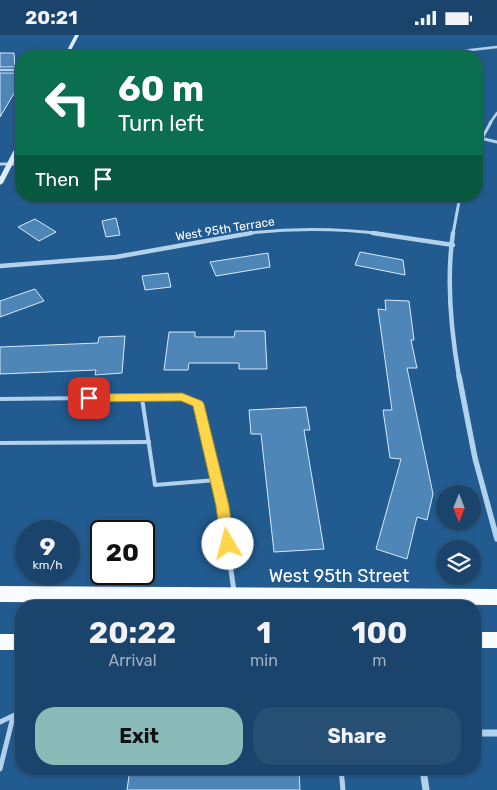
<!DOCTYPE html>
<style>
:root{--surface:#1a446b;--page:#274e73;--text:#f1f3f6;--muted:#9fb0c1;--line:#385c7e;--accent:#8bbbb9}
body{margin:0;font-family:Rubik,sans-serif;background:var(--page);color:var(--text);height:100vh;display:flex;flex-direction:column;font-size:19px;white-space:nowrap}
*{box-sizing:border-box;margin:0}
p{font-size:16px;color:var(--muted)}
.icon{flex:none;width:28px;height:28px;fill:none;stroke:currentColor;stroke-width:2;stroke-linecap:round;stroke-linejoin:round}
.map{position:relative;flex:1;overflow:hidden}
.side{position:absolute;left:15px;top:565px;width:466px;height:175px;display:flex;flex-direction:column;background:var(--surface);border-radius:20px;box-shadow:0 1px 4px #0004,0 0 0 1px var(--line)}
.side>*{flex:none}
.hud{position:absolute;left:15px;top:15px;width:468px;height:152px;border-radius:20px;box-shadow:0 1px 4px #0004,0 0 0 1px var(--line);background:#0b6e4f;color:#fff;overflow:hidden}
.needle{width:32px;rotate:180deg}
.tools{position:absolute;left:436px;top:450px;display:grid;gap:10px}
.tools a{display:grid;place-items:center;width:45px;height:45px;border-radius:50%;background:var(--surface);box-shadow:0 1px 4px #0004,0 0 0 1px var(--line);font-size:25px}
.speed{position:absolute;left:15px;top:485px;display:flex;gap:10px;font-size:25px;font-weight:700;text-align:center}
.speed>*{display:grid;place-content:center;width:65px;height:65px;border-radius:50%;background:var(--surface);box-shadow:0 1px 4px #0004,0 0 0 1px var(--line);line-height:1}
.speed small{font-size:12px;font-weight:400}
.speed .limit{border:2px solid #111;border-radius:8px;background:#fff;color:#111}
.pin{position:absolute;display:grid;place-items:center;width:42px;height:42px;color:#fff;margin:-21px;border-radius:10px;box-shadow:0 2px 8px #0006}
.me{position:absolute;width:55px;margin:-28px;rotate:352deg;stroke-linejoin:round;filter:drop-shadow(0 0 4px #0008)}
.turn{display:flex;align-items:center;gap:18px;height:105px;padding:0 20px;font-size:22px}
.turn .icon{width:65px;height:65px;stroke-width:2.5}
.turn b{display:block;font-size:35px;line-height:42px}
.then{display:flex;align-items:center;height:48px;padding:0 20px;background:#0003;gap:10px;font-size:19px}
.eta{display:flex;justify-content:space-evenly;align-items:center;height:85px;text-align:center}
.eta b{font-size:30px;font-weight:700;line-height:35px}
.button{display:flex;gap:10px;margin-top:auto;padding:10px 20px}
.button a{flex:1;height:58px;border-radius:20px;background:var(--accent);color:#111;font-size:20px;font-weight:700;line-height:58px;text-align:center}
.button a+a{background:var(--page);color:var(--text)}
.status{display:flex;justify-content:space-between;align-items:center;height:35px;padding:0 25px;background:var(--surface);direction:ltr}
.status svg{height:14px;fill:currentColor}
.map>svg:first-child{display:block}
</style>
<div class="status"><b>20:21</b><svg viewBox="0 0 49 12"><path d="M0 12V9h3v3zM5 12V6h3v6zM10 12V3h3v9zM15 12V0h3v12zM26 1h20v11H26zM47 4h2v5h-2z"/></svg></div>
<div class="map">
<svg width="497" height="755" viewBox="0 0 497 755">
<rect width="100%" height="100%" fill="#225b8f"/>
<g fill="#4f86b8" stroke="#d7e9f9">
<polygon points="0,18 14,18 15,32 0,32"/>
<polygon points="0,38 15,38 16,55 0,82"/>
<polygon points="116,183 120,200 106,202 102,186"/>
<polygon points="35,184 56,197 39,206 18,192"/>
<polygon points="360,217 403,225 405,240 355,230"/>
<polygon points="268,218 270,232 216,241 210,227"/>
<polygon points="168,238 171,252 145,255 142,241"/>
<polygon points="35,254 44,266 0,282 0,266"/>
<polygon points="385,265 409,266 414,305 411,305 417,333 407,333 433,459 427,485 417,482 407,524 376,514 401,424 390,423 383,375 392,375 378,274 386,275"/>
<polygon points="235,296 265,296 267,334 239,334 239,328 189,328 188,335 164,335 169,297 195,297 195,302 234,302"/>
<polygon points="125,301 122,338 95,340 96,335 0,339 0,312 98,308 99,302"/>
<polygon points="306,372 310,395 304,395 324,514 274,517 261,399 251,399 249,375"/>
<polygon points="130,734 299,734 300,755 127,755"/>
</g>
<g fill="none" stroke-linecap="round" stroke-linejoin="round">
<g stroke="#b2d1ec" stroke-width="4">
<polyline points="142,363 155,450 216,445"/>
<polyline points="0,364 182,362 198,369 222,471 229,524"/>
<polyline points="0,408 149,407"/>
</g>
<g stroke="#b2d1ec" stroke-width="5">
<polyline points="229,522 234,556"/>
<polyline points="0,687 21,677"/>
<polyline points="0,734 13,682"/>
<polyline points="341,734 343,755"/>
</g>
<g stroke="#b2d1ec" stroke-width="2.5">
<polyline points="417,21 497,12"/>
<polyline points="0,35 21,35"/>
<polyline points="490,88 497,78"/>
</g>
<g stroke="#b2d1ec" stroke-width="3">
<polyline points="476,102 497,107"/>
<polyline points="476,114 491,87"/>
<polyline points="0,129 21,129"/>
<path d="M 242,199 C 289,193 336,193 383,199"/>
<polyline points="453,199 460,161"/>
</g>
<g stroke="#b2d1ec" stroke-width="4.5">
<polyline points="373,198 453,210"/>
<path d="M 453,198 C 446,245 451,296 459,342"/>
<polyline points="0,231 116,222 251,198"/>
</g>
<polyline stroke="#b2d1ec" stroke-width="5.5" points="459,341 475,423 497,504"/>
<g stroke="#b2d1ec" stroke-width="7">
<polyline points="475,698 497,698"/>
<polyline points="423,734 426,755"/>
</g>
<g fill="#deecf9" fill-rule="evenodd">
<polygon points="75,0 79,0 68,21 64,21"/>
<polygon points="21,105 21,113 3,148 0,150 0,142 18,107"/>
</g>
<g fill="#f8fbff" fill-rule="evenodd">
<polygon points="0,551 497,554 497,570 0,567"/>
<rect x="475" y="597" width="22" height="16"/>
<rect x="0" y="599" width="21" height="16"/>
</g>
</g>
<polygon fill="#ffd54a" stroke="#a68a30" points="182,358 202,366 204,369 229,471 234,509 232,513 228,515 223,513 221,509 216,471 193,371 181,366 89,367 83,363 89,359"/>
<g text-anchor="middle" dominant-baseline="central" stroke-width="4" stroke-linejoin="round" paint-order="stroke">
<g font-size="12" fill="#fff" stroke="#225b8f">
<text transform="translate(225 194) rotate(-9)">West 95th Terrace</text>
</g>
<g font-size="18" fill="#fff" stroke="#225b8f">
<text x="339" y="541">West 95th Street</text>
</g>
</g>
</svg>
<div class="tools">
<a><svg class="needle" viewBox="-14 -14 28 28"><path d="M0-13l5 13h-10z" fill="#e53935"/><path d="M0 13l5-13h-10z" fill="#9fb0c1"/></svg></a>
<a><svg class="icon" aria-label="layers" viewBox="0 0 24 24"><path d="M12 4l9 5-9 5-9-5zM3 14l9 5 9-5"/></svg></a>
</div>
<div class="speed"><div>9<small>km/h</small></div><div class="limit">20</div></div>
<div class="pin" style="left:89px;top:363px;background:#d93025"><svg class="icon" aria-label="arrive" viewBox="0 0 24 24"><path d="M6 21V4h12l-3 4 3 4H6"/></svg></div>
<svg class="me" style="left:228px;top:509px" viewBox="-20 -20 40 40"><circle r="19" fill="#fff"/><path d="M0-13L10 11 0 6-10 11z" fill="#ffd54a"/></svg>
<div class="hud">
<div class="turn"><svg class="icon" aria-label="left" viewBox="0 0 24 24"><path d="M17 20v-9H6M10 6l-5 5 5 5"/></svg><div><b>60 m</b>Turn left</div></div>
<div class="then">Then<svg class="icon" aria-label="arrive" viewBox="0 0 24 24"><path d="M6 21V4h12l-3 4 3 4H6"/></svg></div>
</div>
<section class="side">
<div class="eta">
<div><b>20:22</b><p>Arrival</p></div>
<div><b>1</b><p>min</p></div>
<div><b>100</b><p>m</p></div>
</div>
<div class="button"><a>Exit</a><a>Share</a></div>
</section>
</div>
